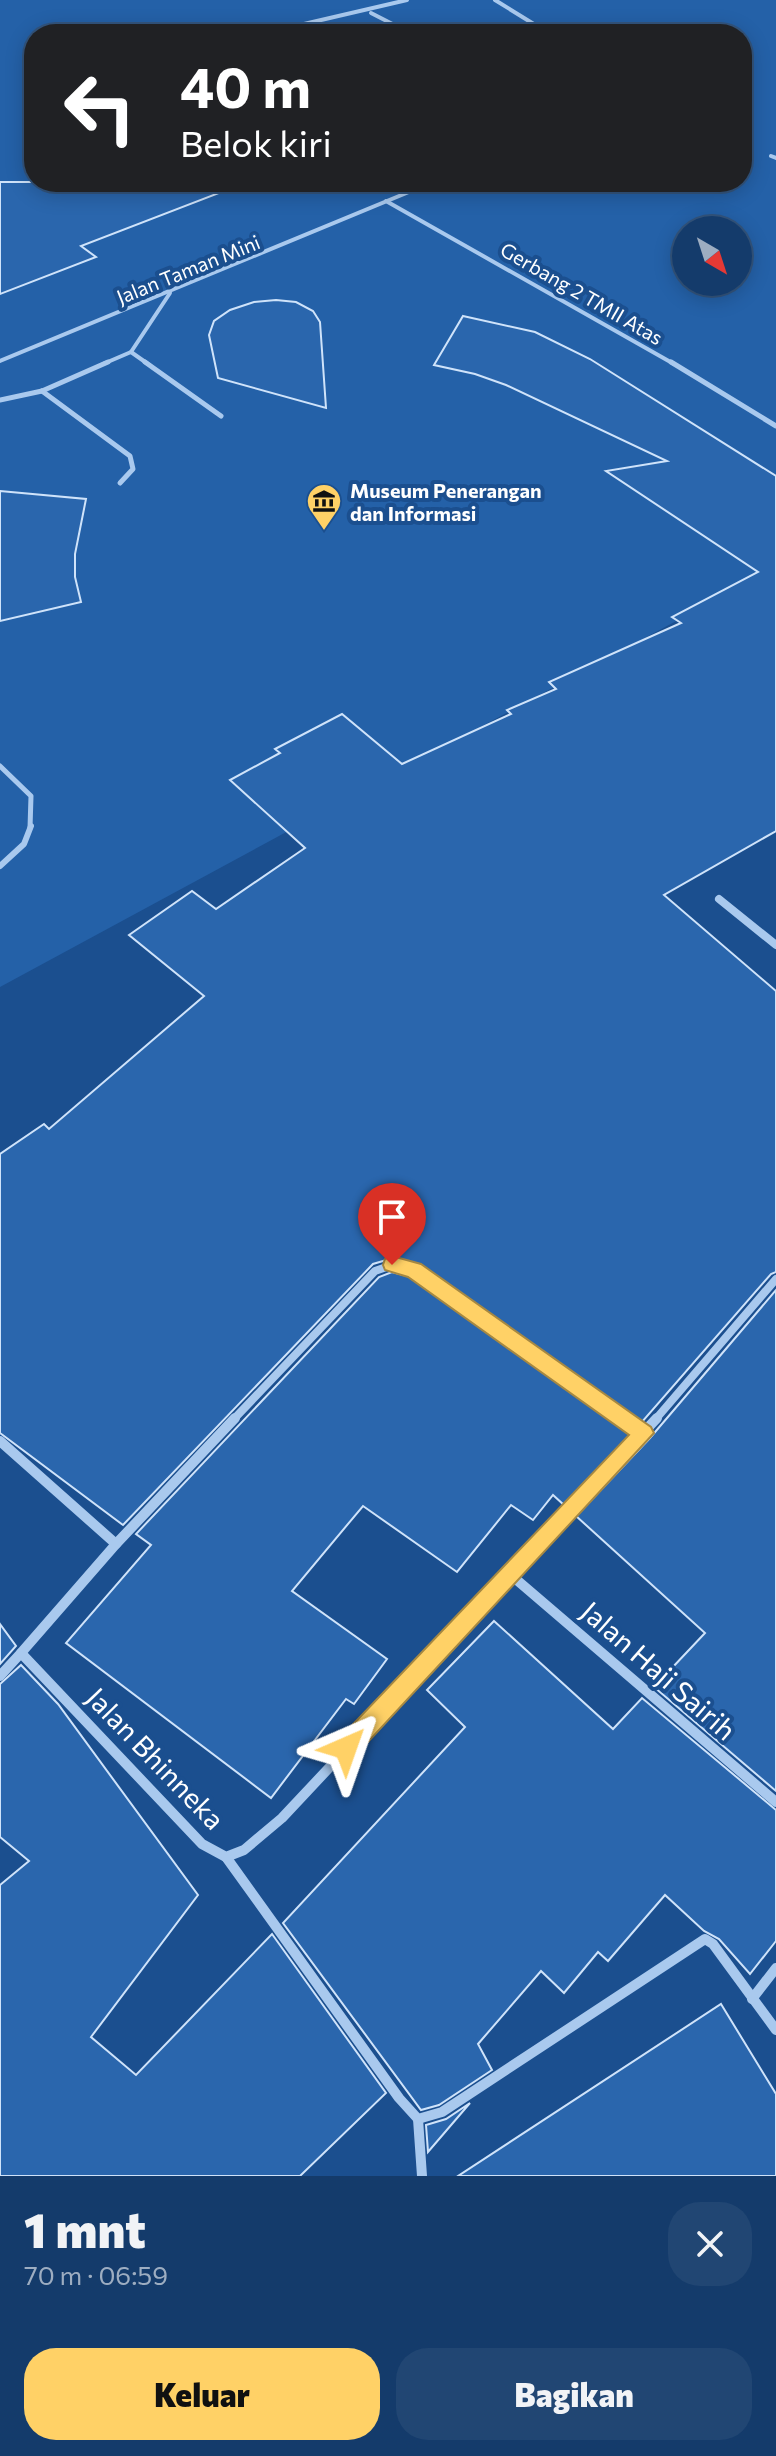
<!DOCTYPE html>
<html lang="id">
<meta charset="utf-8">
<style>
:root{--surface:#143b6b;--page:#214673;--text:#f1f3f6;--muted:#9dadc1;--line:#33557e;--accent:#ffd166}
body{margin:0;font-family:Commissioner,sans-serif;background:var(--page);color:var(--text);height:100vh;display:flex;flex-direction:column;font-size:30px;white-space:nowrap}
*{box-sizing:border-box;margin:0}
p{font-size:26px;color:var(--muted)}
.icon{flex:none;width:44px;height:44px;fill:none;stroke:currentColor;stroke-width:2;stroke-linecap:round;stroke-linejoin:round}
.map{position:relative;height:2176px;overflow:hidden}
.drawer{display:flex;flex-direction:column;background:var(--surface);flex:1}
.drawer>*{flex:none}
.hud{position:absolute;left:24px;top:24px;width:728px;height:168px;border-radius:32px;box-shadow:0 4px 20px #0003,0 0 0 2px var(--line);background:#202124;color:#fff;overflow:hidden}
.needle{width:52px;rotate:141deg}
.fabs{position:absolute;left:672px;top:216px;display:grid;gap:16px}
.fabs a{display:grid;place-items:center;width:80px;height:80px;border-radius:50%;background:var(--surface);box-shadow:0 4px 20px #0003,0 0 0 2px var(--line);font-size:40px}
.pin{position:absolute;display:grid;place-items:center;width:68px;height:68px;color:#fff;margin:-82px -34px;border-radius:50% 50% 50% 0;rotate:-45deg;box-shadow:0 0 8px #0007}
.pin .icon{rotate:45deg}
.me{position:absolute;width:88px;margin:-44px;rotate:43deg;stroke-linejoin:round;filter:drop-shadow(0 0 6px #0008)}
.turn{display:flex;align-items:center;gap:28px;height:168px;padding:0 24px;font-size:36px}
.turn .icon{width:104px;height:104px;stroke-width:2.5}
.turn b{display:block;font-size:56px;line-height:68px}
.round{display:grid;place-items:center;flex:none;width:84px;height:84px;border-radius:32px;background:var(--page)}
.overview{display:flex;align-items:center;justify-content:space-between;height:136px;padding:0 24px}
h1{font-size:48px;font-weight:800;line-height:60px}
.action{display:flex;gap:16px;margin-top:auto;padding:16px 24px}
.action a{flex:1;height:92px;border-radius:32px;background:var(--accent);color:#111;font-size:32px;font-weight:800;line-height:92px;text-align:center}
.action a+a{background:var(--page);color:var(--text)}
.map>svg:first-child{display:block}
</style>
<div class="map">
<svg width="776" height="2176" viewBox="0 0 776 2176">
<rect width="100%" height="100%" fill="#1b4f8f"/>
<path fill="#2461a8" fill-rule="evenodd" d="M 0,0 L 776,0 L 776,567 L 0,987 ZM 34,34 L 742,34 L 742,182 L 34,182 ZM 686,230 L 738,230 L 738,282 L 686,282 Z"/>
<g fill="#2a66ad" stroke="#cfe3fa" stroke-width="2">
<polygon points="0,182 193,182 197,187 219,193 81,246 96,257 0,294"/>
<polygon points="276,300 296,302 313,311 320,322 326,408 218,378 209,335 214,321 230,310 254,302"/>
<polygon points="463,316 535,332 590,359 776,476 776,831 664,895 776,991 776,1272 771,1274 642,1422 418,1264 393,1258 373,1264 123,1525 0,1433 0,1154 44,1124 49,1129 204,996 129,935 192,891 216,909 305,848 230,780 280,753 275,749 342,714 402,764 511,714 507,710 556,689 549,682 681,623 672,617 758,572 606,471 667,461 506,385 475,374 434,365"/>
<polygon points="0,491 86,499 75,554 75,577 81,602 0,621"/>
<polygon points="392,1272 411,1277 631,1434 564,1505 553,1495 533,1520 511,1505 457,1572 363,1506 292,1591 387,1659 354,1704 346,1699 271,1798 66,1643 151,1545 136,1534 379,1277"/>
<polygon points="776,1290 776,1791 654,1687 705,1633 576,1516 650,1438"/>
<polygon points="494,1621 613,1729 642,1698 776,1810 776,1941 750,1974 719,1939 704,1931 665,1895 608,1961 598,1952 564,1993 541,1971 478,2044 492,2070 439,2105 421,2110 283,1923 465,1727 427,1690"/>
<polygon points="0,1624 16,1646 0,1664"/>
<polygon points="21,1665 58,1704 198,1895 91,2037 136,2075 272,1934 386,2093 300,2176 0,2176 0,1885 29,1861 0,1837 0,1684"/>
<polygon points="721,2004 776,2094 776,2176 458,2176"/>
<polygon points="470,2103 428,2152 426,2125 446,2119"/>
</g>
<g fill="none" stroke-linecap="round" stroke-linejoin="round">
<g stroke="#a9c9ee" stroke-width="4">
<polyline points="495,0 550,34"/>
<polyline points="371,13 412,34"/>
<polyline points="261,34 407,0"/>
<polyline points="771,156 776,158"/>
<polyline points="198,182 225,189 249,182"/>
<polyline points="386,201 674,364"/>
<polyline points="131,352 148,364"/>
<polyline points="0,361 433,182"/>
<polyline points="103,364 131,352 170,293"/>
</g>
<g stroke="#a9c9ee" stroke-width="5">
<polyline points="145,362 221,416"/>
<polyline points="671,362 776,426"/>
<polyline points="42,391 130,456 133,469 120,483"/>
<polyline points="0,400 42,391 108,362"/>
<polyline points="0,766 31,796 30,828"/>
</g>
<polyline stroke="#a9c9ee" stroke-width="6" points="0,866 24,844 31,826"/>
<g stroke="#a9c9ee" stroke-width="8">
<polyline points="719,899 776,945"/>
<polyline points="233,1420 375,1271 392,1265 414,1270 626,1420"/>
<polyline points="655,1420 776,1279"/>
</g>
<g stroke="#a9c9ee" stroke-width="10">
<polyline points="623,1418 644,1433"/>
<polyline points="0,1441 116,1544"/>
<polyline points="511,1575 776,1802"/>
<polyline points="21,1653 116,1544 235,1418"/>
<polyline points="0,1676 21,1653 202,1844 226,1857 244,1850 282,1818 657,1418"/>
<polyline points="226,1857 399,2098 418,2119 442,2112 705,1939 713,1944 776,2030"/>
<polyline points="752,1999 776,1968"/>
<polyline points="418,2119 422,2176"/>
</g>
</g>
<polygon fill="#ffd166" stroke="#a68842" stroke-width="2" points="392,1256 421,1264 651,1427 654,1433 355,1756 346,1760 338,1756 335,1748 338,1740 629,1435 408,1277 385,1270 383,1265 385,1259"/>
<defs>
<g id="museum-pin" transform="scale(1.8)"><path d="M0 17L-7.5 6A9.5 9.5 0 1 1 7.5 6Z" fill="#ffd166" stroke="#1b4f8f"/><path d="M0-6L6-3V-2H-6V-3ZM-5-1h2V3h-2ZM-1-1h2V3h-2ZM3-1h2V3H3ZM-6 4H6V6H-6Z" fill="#111"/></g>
</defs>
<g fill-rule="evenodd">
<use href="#museum-pin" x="324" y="501"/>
</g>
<g text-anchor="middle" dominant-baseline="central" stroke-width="8" stroke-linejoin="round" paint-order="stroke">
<g font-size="20" fill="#fff" stroke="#1b4f8f">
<text transform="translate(188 269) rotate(-22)">Jalan Taman Mini</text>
<text transform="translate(582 293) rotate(30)">Gerbang 2 TMII Atas</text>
</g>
<g font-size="20" font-weight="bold" fill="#fff" stroke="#1b4f8f" text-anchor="start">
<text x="350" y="490">Museum Penerangan<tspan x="350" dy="23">dan Informasi</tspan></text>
</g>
<g font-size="28" fill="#fff" stroke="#1b4f8f">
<text transform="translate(659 1670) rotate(41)">Jalan Haji Sairih</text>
<text transform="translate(156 1758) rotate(46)">Jalan Bhinneka</text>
</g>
</g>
</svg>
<div class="fabs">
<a><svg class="needle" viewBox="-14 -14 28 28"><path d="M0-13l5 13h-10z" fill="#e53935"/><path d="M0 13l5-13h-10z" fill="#9dadc1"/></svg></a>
</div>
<div class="pin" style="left:392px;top:1265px;background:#d93025"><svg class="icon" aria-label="arrive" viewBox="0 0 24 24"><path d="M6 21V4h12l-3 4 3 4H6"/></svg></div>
<svg class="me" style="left:346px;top:1748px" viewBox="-20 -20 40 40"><path d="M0-17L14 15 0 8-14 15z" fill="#ffd166" stroke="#fff" stroke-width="4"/></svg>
<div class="hud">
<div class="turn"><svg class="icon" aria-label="left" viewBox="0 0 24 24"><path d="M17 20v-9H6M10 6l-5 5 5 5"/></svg><div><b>40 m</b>Belok kiri</div></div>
</div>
</div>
<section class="drawer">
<div class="overview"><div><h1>1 mnt</h1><p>70 m · 06:59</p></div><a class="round"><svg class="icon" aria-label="close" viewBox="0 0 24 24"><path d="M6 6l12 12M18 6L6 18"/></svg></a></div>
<div class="action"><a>Keluar</a><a>Bagikan</a></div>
</section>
